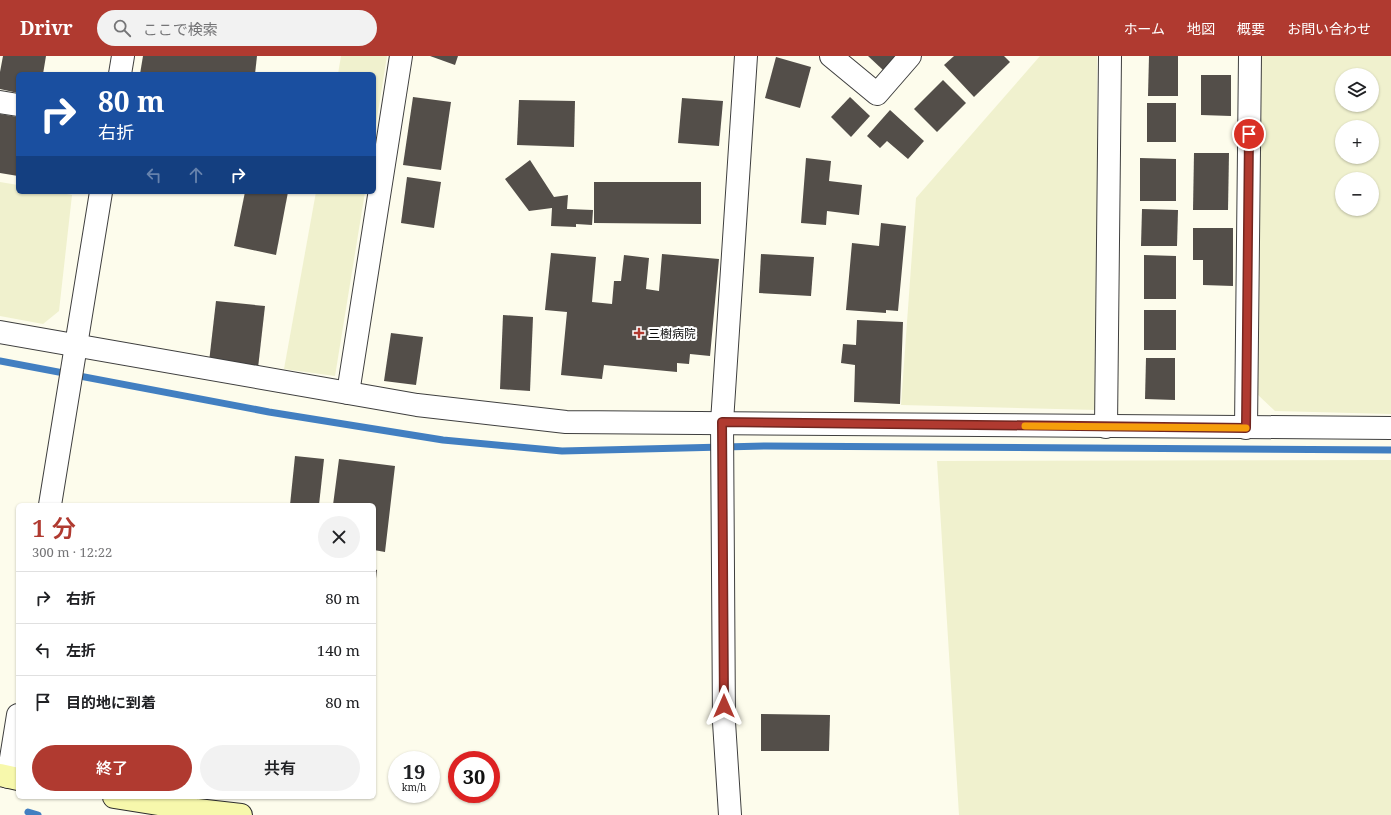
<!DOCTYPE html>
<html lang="ja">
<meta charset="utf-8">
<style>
:root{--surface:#fff;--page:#f2f2f2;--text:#202124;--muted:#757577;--line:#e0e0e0;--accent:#b03a30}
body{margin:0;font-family:"Noto Serif","Noto Sans JP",serif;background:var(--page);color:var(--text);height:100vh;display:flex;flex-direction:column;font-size:15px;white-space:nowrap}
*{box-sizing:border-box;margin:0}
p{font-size:13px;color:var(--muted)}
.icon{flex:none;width:22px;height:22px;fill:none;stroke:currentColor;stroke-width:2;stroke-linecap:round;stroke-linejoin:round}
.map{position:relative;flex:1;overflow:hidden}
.drawer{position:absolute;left:16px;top:447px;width:360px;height:296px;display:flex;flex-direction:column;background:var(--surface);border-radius:6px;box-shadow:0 1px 3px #0004}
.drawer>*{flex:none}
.guide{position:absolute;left:16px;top:16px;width:360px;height:122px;border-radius:6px;box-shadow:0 1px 3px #0004;background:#1a4fa0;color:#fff;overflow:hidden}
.controls{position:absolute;left:1335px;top:12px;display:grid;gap:8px}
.controls a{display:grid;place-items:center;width:44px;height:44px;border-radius:50%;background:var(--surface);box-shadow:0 1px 3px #0004;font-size:20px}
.speed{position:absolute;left:388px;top:695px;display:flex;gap:8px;font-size:20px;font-weight:700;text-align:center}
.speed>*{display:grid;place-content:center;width:52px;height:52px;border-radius:50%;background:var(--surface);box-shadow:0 1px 3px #0004;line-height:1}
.speed small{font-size:10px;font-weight:400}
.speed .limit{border:6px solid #d22;background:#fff;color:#111}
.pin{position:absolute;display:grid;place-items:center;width:34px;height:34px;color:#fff;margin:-17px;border:2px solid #fff;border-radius:50%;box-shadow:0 1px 4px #0007}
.me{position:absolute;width:44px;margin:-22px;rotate:0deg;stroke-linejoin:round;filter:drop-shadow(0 0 3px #0008)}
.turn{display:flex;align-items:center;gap:14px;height:84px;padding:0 16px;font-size:18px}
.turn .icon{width:52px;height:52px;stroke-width:2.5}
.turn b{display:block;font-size:28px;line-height:34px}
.lanes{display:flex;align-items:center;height:38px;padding:0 16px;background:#0003;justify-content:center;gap:20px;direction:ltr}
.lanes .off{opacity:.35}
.round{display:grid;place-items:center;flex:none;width:42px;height:42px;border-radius:21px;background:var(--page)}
.overview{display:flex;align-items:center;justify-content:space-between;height:68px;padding:0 16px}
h1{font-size:24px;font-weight:600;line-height:30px;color:var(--accent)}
.action{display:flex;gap:8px;margin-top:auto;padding:8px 16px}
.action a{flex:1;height:46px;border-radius:24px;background:var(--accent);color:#fff;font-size:16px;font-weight:600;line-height:46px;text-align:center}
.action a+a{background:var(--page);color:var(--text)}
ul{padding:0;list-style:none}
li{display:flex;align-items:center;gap:12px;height:52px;padding:0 16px;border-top:1px solid var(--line)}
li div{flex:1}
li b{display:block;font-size:15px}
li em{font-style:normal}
header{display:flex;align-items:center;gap:24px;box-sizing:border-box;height:56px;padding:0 20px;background:var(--accent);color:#fff}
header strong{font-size:19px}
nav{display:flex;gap:22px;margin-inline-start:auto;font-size:14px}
.search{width:280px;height:36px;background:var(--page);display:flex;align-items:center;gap:10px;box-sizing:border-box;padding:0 14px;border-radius:22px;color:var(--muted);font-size:15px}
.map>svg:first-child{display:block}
</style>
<header>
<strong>Drivr</strong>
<div class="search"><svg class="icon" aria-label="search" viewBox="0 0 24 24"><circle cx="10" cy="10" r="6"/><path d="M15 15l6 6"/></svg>ここで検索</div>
<nav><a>ホーム</a><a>地図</a><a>概要</a><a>お問い合わせ</a></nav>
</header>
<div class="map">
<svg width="1391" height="759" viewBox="0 0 1391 759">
<rect width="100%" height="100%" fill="#fdfcec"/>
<g fill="#f0f1ce" fill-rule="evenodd">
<polygon points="341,0 387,0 374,81 374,18 338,18"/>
<polygon points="1040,0 1097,0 1097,354 901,349 916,142"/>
<path d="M 1259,0 L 1391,0 L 1391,358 L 1275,355 L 1256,337 ZM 1342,19 L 1372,19 L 1372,49 L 1342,49 ZM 1342,71 L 1372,71 L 1372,101 L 1342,101 ZM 1342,123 L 1372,123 L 1372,153 L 1342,153 Z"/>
<polygon points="0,126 18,129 18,136 56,136 72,139 59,255 43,268 0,260"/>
<polygon points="316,136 365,136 335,320 284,313"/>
<polygon points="1391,404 1391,759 959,759 937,405"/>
</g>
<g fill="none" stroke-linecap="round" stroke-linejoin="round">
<g stroke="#427fc1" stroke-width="7">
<polyline points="0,305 269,356 443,384 562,395 765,390 1391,394"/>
<polyline points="28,756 38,759"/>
</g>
</g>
<g fill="#534e49">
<polygon points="3,0 46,0 43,18 18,18 18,37 0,33 0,16"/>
<polygon points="143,0 257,0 255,18 140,18"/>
<polygon points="430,0 458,0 455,9"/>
<polygon points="868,0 897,0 883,14"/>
<polygon points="954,0 1004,0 1010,6 974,41 944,9"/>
<polygon points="1149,0 1178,0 1178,40 1148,40"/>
<polygon points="776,1 811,11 800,52 765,42"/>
<polygon points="1201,19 1231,19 1231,60 1201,59"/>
<polygon points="943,24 966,47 937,76 914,53"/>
<polygon points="413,41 451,46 441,114 403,109"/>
<polygon points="850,41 870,60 851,81 831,61"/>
<polygon points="682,42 723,45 719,90 678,87"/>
<polygon points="519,44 575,45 574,91 517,89"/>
<rect x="1147" y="47" width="29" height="39"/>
<polygon points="890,54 924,85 908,103 887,85 880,92 867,80"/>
<polygon points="0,58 18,61 18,120 0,117"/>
<polygon points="1194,97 1229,97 1228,154 1193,154"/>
<polygon points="806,102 831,105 829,125 862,129 859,159 827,155 826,169 801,167"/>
<polygon points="1140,102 1176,103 1176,145 1140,145"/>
<polygon points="530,104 554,141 568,139 567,153 593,154 592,169 576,168 576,171 551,170 552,152 529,155 505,123"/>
<polygon points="407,121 441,126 434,172 401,167"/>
<polygon points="594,126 701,126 701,168 594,167"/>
<polygon points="245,136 288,136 276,199 234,190"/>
<polygon points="1142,153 1178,154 1177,190 1141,190"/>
<polygon points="881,167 906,170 898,255 886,254 886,257 846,254 852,187 879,190"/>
<polygon points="1193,172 1233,172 1233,230 1203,229 1203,204 1193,204"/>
<polygon points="551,197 596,201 592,246 612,248 614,225 621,225 624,199 649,202 646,233 659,235 662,198 719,203 710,300 690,298 689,308 677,307 677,316 604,309 602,323 561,319 567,256 545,254"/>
<polygon points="761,198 814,201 811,240 759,237"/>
<polygon points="1144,199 1176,200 1176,243 1144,243"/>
<polygon points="216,245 265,250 258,312 209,306"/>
<rect x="1144" y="254" width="32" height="40"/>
<polygon points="503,259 533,261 530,335 500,333"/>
<polygon points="857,264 903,266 900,348 854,346 855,309 841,307 843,288 856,289"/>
<polygon points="391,277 423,281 416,329 384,325"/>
<polygon points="1146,302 1175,302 1175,344 1145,343"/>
<polygon points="295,400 324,403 319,449 290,449"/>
<polygon points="339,403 395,410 385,496 374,494 374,449 333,449"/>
<polygon points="374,513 377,514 375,531 374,531"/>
<polygon points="761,658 830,659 829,695 761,695"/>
</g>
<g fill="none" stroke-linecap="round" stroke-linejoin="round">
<g stroke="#3f3f3f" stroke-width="24">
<g id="street">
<polyline points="831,0 877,38 910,0"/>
<polyline points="120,18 123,0"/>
<polyline points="0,46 18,49"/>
<polyline points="0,276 417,349 566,366 1391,372"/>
<polyline points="348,337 401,0"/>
<polyline points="1106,371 1110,1"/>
<polyline points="1246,372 1250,0"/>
<polyline points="50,449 101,136"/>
<polyline points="8,721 18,659"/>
<polyline points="730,759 724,666 722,366 746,0"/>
</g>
</g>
<g stroke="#2e2e2e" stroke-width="24">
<g id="secondary">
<polyline points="0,719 18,723"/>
<polyline points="114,741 197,754 241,759"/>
</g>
</g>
<use href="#street" stroke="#fff" stroke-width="22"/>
<use href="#secondary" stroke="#f7f8ac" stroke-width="22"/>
</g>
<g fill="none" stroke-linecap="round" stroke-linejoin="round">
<g stroke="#72261f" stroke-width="10">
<polyline id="route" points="724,650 722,366 1246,372 1249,78"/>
</g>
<use href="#route" stroke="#b03a30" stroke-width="7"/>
<polyline stroke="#f59e0b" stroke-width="7" points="1025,370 1246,372"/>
</g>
<path fill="#b03a30" stroke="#fff" stroke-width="1.5" d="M637 271h4v4h4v4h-4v4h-4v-4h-4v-4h4z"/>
<g text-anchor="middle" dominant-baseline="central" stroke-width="4" stroke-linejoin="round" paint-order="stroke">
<g font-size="12" fill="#0c0c0c" stroke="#fff" text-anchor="start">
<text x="648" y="277">三樹病院</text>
</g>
</g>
</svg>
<div class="controls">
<a><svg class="icon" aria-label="layers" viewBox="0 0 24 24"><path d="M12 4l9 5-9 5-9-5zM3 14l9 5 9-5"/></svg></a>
<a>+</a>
<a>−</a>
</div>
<div class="speed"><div>19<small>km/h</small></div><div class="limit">30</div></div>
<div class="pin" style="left:1249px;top:78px;background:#d93025"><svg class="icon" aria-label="arrive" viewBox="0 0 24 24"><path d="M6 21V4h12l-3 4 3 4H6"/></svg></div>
<svg class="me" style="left:724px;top:650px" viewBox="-20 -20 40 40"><path d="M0-17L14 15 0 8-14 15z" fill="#b03a30" stroke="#fff" stroke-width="4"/></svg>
<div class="guide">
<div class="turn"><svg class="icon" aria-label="right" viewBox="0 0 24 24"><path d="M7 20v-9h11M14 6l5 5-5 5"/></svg><div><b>80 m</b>右折</div></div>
<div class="lanes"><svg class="icon off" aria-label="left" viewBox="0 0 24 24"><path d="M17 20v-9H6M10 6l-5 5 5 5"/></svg><svg class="icon off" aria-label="ahead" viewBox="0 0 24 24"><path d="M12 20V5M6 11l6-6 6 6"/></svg><svg class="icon" aria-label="right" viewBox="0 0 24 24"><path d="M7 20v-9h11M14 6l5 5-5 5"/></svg></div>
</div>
<section class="drawer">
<div class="overview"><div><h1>1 分</h1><p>300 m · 12:22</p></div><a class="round"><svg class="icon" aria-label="close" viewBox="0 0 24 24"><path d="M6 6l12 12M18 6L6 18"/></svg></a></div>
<ul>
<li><svg class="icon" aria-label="right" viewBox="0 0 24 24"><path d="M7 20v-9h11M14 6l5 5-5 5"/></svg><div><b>右折</b></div><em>80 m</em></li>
<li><svg class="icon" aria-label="left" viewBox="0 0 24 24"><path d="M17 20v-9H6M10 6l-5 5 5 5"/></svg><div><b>左折</b></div><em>140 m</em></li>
<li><svg class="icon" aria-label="arrive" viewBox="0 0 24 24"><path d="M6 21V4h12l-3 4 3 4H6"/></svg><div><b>目的地に到着</b></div><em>80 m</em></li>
</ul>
<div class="action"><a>終了</a><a>共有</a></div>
</section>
</div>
